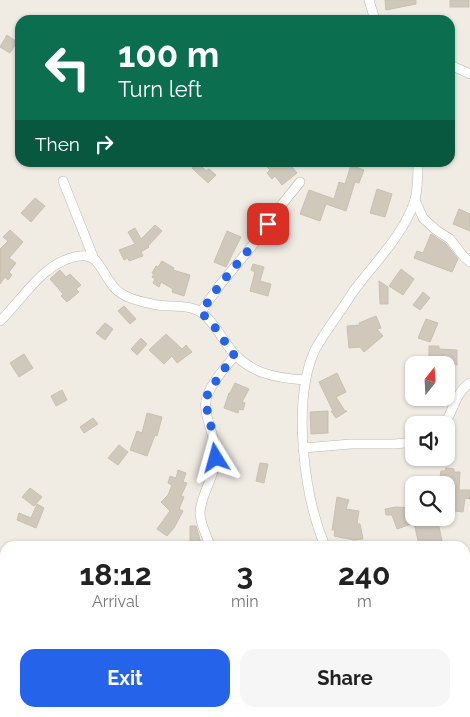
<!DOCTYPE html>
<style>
:root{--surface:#fff;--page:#f6f6f6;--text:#222;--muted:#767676;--accent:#2563eb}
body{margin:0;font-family:Raleway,sans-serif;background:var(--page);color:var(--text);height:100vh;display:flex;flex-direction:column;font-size:19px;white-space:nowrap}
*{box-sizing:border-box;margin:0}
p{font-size:16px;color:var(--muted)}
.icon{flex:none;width:28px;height:28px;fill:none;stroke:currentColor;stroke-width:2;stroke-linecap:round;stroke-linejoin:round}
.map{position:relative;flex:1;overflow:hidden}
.drawer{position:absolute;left:0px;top:541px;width:470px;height:176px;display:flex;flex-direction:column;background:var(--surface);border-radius:15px 15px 0 0;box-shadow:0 1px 4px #0004}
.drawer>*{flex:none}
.hud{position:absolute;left:15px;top:15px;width:440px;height:152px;border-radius:15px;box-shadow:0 1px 4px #0004;background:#0b6e4f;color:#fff;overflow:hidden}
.needle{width:32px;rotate:18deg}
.fabs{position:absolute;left:405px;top:356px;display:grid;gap:10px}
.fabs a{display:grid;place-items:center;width:50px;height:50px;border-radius:10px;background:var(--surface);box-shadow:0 1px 4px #0004;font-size:25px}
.pin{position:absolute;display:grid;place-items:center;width:42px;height:42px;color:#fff;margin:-21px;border-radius:10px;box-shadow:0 2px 8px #0006}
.me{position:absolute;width:55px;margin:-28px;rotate:352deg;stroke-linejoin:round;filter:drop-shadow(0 0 4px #0008)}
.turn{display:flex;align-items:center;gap:18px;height:105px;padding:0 20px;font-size:22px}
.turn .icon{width:65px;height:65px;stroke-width:2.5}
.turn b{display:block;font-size:35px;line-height:42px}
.then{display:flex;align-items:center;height:48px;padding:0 20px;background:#0003;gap:10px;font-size:19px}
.eta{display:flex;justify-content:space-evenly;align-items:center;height:85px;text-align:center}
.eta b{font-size:30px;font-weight:700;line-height:35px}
.cta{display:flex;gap:10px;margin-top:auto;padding:10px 20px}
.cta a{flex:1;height:58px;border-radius:15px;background:var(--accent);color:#fff;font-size:20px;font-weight:700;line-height:58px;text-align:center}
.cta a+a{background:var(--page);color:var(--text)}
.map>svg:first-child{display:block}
</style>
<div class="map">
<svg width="470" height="717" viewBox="0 0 470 717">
<rect width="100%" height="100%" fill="#f0ece4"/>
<g fill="#d0c8bb" stroke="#cac0af">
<polygon points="385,0 416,0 416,4 386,10"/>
<rect x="450" y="0" width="19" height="7"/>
<polygon points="7,35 17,42 10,53 0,47"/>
<polygon points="271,162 288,162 297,173 282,185 275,176 272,179 267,173 270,170 266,166"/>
<polygon points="198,163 206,171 209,169 216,175 208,183 192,168"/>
<polygon points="351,165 364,170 359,183 355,182 346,211 326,204 320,221 300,214 309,190 334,199 339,182 345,184"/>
<polygon points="377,189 392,194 385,217 370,213"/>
<polygon points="35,198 45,206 31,222 21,213"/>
<polygon points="459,209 470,214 470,231 453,224"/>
<polygon points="155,225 162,231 148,246 149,247 141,252 143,256 129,261 128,258 124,260 119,250 135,244 128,232 135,228 141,239"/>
<polygon points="10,230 23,242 9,258 16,263 9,272 12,275 8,280 5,277 0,284 0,249 8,241 3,237"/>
<polygon points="227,231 241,237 226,267 214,262"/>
<polygon points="431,234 446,244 458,259 452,272 414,258 417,251 423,253"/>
<polygon points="162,261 174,268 173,270 190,275 184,296 172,292 173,289 161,282 159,287 153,283 155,279 152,277 154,274 152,273 156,266 158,267"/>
<polygon points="253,264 264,267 260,281 271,284 268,296 250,291 255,272 251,270"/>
<polygon points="401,269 414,279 403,295 389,286"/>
<polygon points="60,270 66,277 70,274 81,285 76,289 79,292 67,302 61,296 63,294 50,279"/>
<polygon points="379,281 388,287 388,304 380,304"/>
<polygon points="423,292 430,298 420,310 413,305"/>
<polygon points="124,306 136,319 130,324 118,311"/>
<polygon points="376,316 381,328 377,329 383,336 364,352 360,347 349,348 347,326 360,325 359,323"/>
<polygon points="426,319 438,323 430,342 418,338"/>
<polygon points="105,323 113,329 105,340 96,333"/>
<polygon points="166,334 182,349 186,345 192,352 177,363 172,356 164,364 149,350"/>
<polygon points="141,338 147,344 137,355 131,349"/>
<polygon points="429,346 439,346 439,349 457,350 457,365 429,365"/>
<polygon points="24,354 33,368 19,377 10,363"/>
<polygon points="337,373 346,392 336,397 345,411 347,411 336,418 331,411 333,411 319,382"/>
<polygon points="235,383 249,389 242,402 245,403 243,410 239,409 238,413 224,408 229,393 230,393"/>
<polygon points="62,390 67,400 56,406 51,396"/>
<polygon points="328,411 328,433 311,434 310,412"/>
<polygon points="147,413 162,417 157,436 155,435 147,456 130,450 137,431 142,433"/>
<polygon points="93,418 98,424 84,433 80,427"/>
<polygon points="119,445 128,452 118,465 108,458"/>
<polygon points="260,463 268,464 264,483 256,481"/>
<polygon points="446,468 454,469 454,472 460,472 459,490 470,490 470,499 465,498 463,512 448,510 450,497 446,496 446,485 439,484 441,471 445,471"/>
<polygon points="178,470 186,473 183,482 187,483 181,496 184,497 179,509 183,511 174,528 167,536 157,529 170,511 161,502 168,495 172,485 168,483 170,476 176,478"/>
<polygon points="30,488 42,497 34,506 22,497"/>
<polygon points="337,497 349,500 346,509 359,511 357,524 360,524 363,539 354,540 334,536 335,530 332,530"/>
<polygon points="37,504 44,508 36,528 17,520 19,513 31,518"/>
<polygon points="396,507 414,508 414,518 427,518 423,520 423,525 438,522 443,546 419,545 414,523 397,529 392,515 386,515 385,509"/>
<polygon points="190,526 196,526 201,543 190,544"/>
</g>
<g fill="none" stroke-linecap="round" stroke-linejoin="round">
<g stroke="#bdb7ab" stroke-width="10">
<g id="street">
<polyline points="369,0 375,20"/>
<polyline points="450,65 470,74"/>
<polyline points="63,181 94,259"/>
<polyline points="415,200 423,218 436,230 450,239 464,257 470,262"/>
<polyline points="201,312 219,286 261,235 275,213 300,182"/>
<path d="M 0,321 C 16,306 31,283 47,271 C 58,262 84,248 96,261 C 107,274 110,290 128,297 C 136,301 148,303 157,305 C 171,307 190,304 202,313 C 213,321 220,335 228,346 C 247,373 274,378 305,380"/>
<path d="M 444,425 C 453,412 456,391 470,383"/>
<polyline points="303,448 351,444 395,444 414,442"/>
<path d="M 210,546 C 207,536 200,524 200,513 C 201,493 215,477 216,457 C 217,439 203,416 206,401 C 208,386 226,367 235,355"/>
<path d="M 325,546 C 304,496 292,403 314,352 C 319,341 327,331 334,320 C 341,311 347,301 353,292 C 375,262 403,236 415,200 C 418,188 418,175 418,162"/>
<polyline points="0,601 5,602"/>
<polyline points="465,627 470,625"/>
<polyline points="142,712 145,717"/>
<polyline points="455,712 458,717"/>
<polyline points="68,717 73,712"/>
<polyline points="130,717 136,712"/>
</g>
</g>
<use href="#street" stroke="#fff" stroke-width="9"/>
</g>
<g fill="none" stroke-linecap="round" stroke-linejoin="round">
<polyline stroke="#2563eb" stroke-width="9" stroke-dasharray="0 16.2" points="216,458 215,443 205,401 209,391 234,355 214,326 201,312 219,286 261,235 268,224"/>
</g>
</svg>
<div class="fabs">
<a><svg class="needle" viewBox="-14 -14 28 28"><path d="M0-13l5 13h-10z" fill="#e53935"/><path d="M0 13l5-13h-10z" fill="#767676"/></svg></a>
<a><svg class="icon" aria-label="sound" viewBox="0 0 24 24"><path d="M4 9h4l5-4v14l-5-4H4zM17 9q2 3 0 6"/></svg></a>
<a><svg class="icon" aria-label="search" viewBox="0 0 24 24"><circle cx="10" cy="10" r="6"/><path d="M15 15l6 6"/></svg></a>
</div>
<div class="pin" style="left:268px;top:224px;background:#d93025"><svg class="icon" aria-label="arrive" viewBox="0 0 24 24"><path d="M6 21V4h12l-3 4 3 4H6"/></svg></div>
<svg class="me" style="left:216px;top:458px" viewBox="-20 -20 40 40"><path d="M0-17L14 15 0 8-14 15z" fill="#2563eb" stroke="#fff" stroke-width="4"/></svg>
<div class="hud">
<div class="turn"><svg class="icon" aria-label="left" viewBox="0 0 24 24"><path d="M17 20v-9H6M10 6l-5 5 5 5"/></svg><div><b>100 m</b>Turn left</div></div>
<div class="then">Then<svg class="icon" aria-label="right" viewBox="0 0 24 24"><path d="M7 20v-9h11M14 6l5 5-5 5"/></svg></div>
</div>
<section class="drawer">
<div class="eta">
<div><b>18:12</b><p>Arrival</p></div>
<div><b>3</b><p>min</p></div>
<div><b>240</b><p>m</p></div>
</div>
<div class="cta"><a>Exit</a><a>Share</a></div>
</section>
</div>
